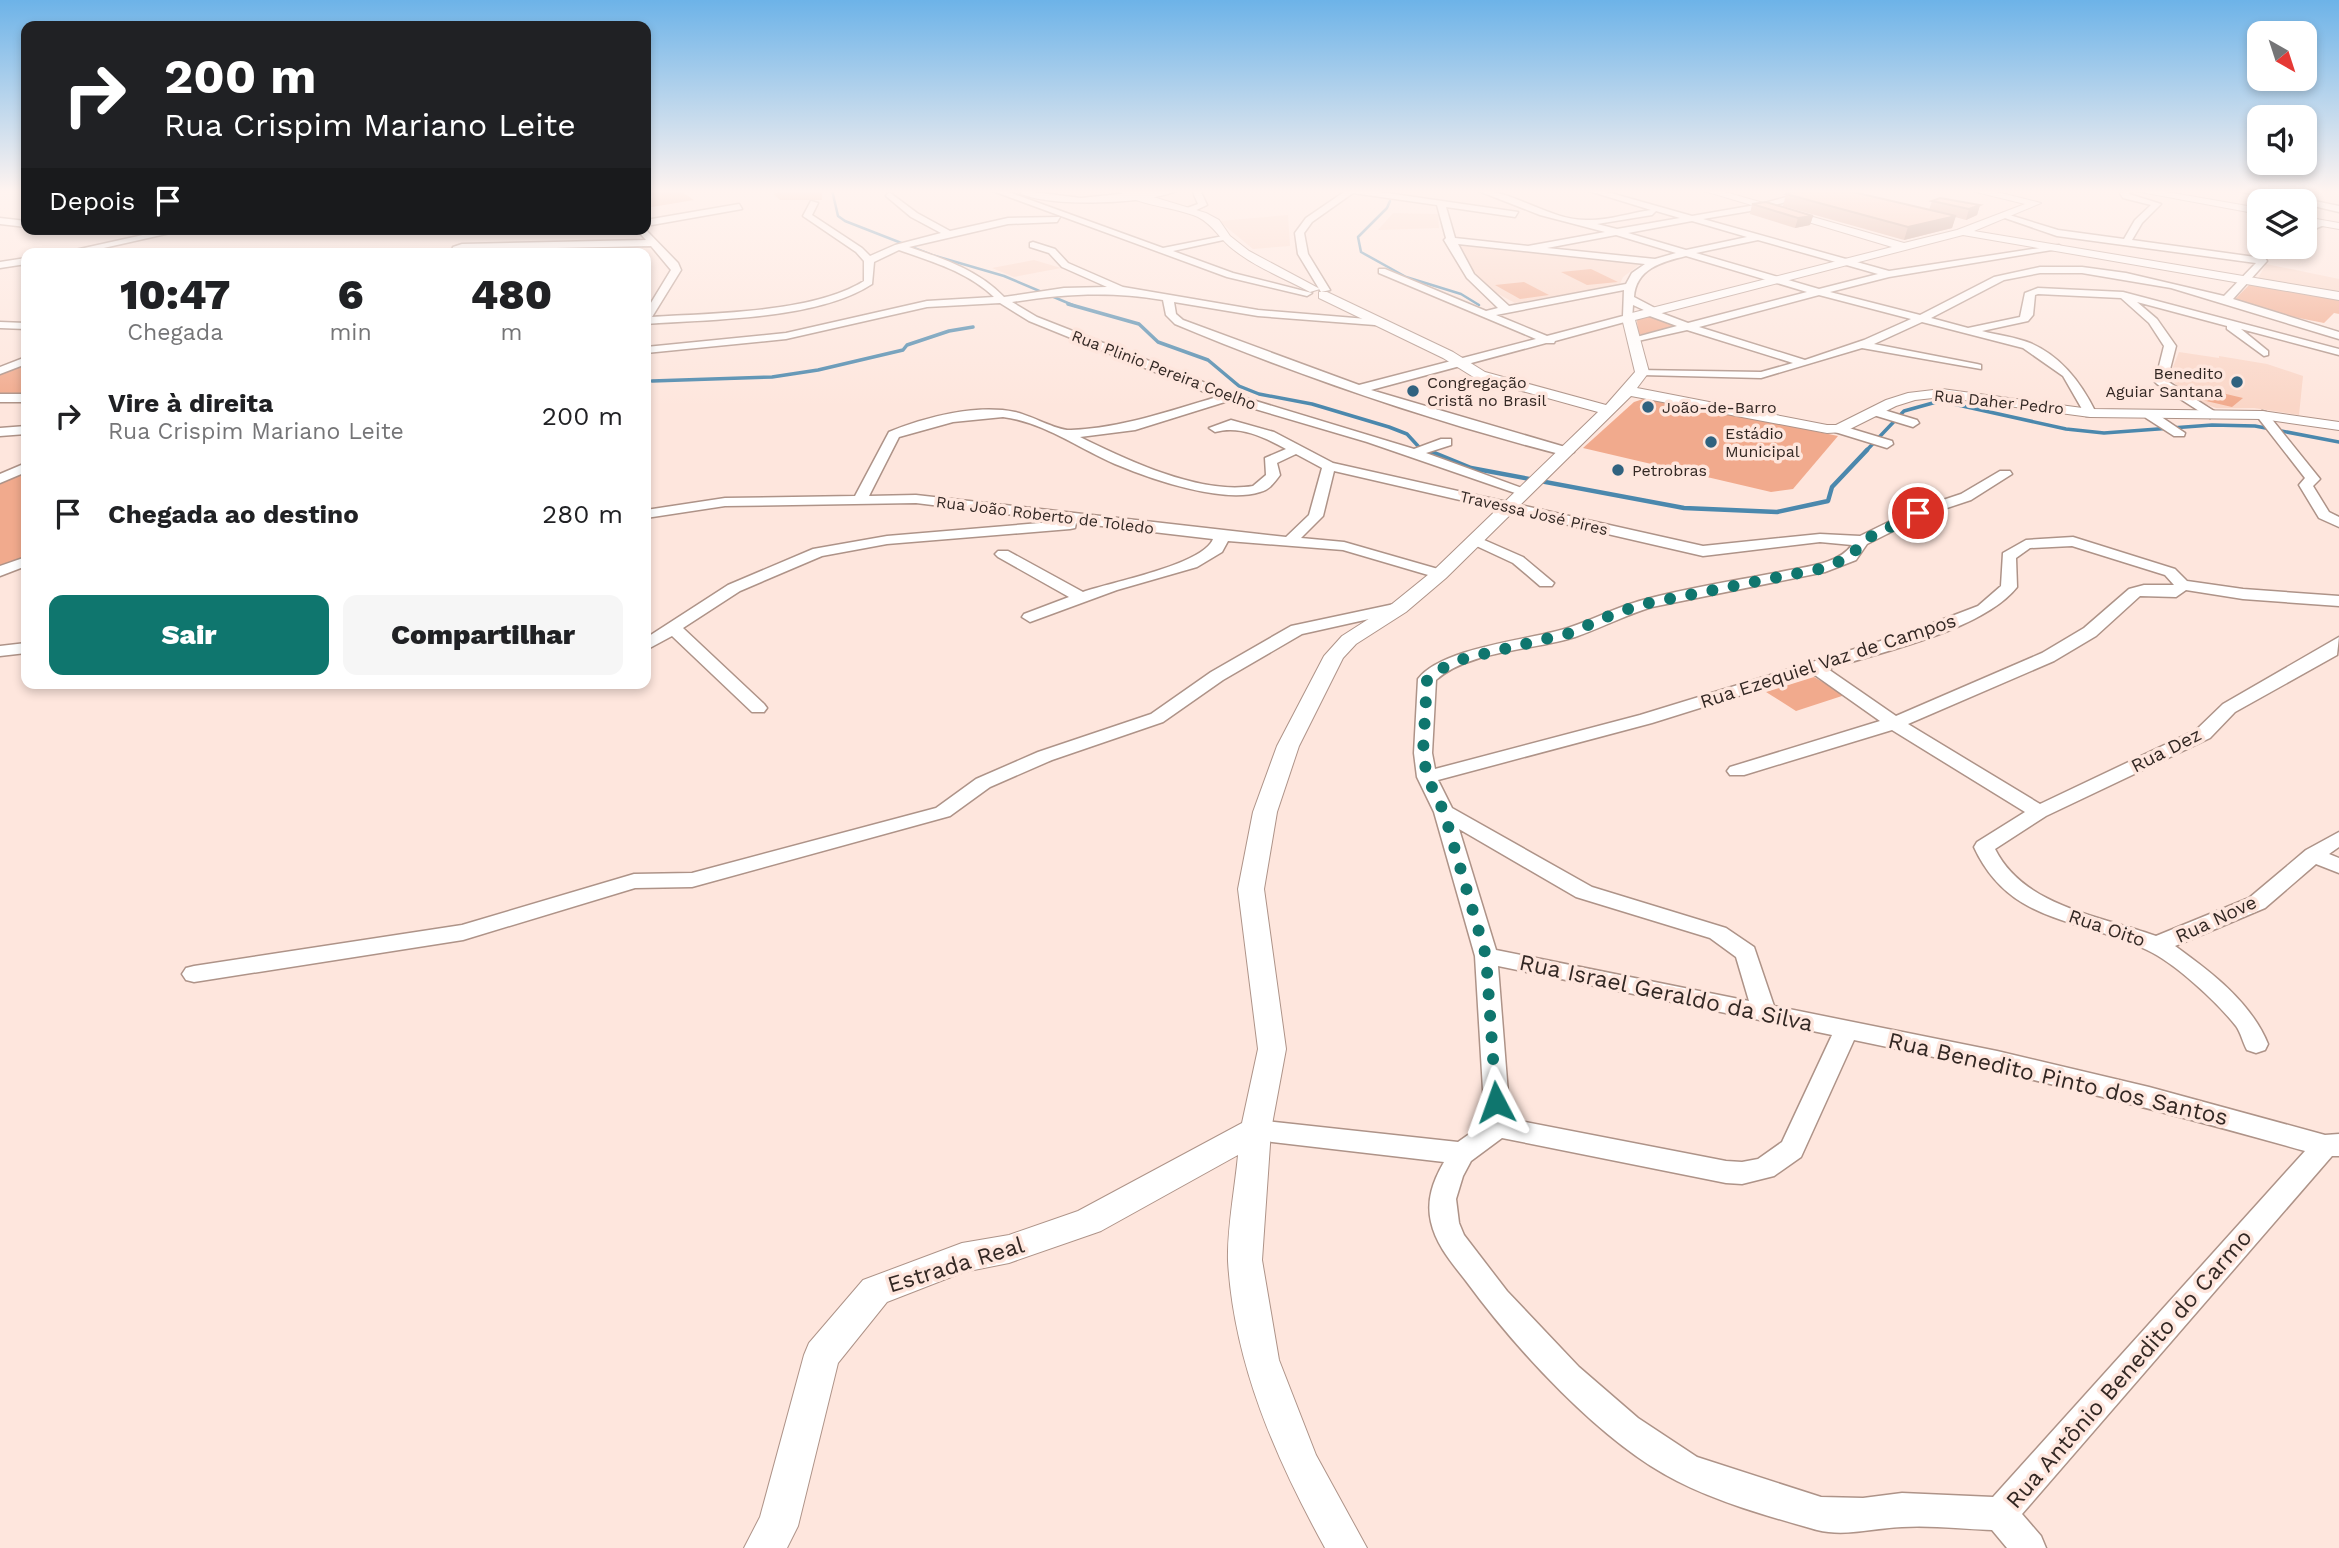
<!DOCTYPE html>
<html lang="pt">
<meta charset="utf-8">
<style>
:root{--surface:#fff;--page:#f6f6f6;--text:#202124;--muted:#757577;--accent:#0f766e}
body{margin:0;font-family:"Work Sans",sans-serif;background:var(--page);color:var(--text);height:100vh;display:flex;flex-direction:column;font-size:26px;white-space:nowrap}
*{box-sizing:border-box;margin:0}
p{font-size:23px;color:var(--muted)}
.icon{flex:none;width:38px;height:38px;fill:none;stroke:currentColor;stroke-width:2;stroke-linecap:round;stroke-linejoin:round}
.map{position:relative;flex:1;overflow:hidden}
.drawer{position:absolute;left:21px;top:248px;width:630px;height:441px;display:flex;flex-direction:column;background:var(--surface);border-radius:14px;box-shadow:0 4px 10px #0003}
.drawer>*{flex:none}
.top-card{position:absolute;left:21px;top:21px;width:630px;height:214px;border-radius:14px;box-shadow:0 4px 10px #0003;background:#202124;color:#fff;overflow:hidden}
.needle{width:46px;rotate:141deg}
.fabs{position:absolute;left:2247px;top:21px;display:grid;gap:14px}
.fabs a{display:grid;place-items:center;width:70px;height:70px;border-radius:14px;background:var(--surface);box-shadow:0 4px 10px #0003;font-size:35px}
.pin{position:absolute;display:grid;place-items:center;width:60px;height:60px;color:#fff;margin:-30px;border:4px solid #fff;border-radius:50%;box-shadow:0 2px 7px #0007}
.me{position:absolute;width:77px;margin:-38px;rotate:356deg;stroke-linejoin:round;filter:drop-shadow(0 0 5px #0008)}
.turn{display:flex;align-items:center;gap:24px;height:147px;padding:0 28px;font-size:32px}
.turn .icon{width:91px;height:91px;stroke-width:2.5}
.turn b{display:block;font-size:49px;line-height:60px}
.then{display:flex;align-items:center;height:66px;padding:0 28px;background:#0003;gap:14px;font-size:26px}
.eta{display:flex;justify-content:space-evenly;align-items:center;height:119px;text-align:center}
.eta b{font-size:42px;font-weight:800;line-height:49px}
.cta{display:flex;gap:14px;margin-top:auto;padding:14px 28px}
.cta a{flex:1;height:80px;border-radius:14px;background:var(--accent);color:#fff;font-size:28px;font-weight:800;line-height:80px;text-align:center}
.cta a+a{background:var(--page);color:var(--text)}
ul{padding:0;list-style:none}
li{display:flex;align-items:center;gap:21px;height:98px;padding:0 28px}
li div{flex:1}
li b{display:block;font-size:26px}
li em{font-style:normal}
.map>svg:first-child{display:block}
</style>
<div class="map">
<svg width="2339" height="1548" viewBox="0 0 2339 1548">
<rect width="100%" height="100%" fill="#fee6dd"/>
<g fill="#fad6c7">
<polygon points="1393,213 1438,214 1439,228 1378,230"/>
<polygon points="1288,215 1290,246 1253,249 1219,221"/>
<polygon points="1459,245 1462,244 1643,262 1623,277 1619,286 1515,303 1491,290 1476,278"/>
<polygon points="1034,260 1061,268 1014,277 992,268"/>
<polygon points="2266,264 2339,279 2339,294 2257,280"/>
<polygon points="2179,352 2219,358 2219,356 2267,364 2303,376 2299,415 2254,408 2216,408 2188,398 2169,377"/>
</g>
<g fill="#f1aa8d">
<polygon points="646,190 679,190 694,200 646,208 646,200 654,197 646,195"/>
<polygon points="786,190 822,190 822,200 780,200 773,194"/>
<polygon points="1591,269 1618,282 1587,285 1561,272"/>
<polygon points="1524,282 1549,295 1520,299 1495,285"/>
<polygon points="2251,283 2339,297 2339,314 2334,313 2324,323 2274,313 2234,300"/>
<polygon points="1649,316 1660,317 1679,327 1638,335 1637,320"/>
<polygon points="26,363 26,394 0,393 0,374"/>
<polygon points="2201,388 2243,398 2232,407 2189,397"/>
<polygon points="1643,399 1666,400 1838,436 1793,489 1771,492 1583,448 1634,402"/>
<polygon points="26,470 26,565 0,568 0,482"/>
<polygon points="1814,677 1845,695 1796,711 1766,692"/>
</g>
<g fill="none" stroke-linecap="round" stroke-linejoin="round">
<g stroke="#4b88ad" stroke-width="2.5">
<polyline points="832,190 838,216 845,221 932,255 1004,276 1075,306"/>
<polyline points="1390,201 1387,208 1358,237 1361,252 1406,277 1461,294 1479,305"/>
</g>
<g stroke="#4b88ad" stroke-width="3.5">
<polyline points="1068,304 1139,324 1158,342 1208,360 1239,386 1259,394 1312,404 1389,427 1407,434 1418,446 1431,452"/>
<polyline points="652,381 772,377 818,370 903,350 907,345 949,331 973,327"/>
<polyline points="1865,452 1904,411 1940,401 2066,429 2104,433 2212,425 2255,426 2339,442"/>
</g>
<polyline stroke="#4b88ad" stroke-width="4.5" points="1427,450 1471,468 1684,508 1777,512 1828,501 1832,487 1867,450"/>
<g stroke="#ae9388" stroke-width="3">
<g id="minor">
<polygon points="990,190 1003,190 1163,248 1228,235 1228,239 1173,251 1233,273 1312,293 1307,296 1227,277"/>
<path d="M 1159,190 L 1179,190 C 1150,204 1048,208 1020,193 L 1024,191 L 1081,198 Z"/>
<polygon points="1192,190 1200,190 1207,205 1190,213 1187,208 1198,204"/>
<path d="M 1342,190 L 1366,190 L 1518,212 L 1515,217 L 1446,207 L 1455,238 L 1528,246 L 1605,232 L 1540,215 L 1476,190 C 1514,190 1548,220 1586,220 C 1606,221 1630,213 1651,210 L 1586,190 L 1600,190 L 1692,216 L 1761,204 L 1812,190 L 1812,194 L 1762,209 L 1703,219 L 1889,271 L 2059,245 L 2064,248 L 1889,277 L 1830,292 L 1920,315 L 1994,277 L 2040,267 L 2082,267 L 2126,273 L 2224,296 L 2256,263 L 2057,236 L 1999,216 L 2003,213 L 2058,230 L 2124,239 L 2135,220 L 2151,205 L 2123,198 L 2120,193 L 2133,190 L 2129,194 L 2161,204 L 2142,223 L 2132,240 L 2255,257 L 2253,249 L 2259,245 L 2265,247 L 2261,252 L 2267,261 L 2233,299 L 2339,332 L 2339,339 L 2171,288 L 2082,273 L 2040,273 L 2004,280 L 1931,318 L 1968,328 L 2020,317 L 2025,293 L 2038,288 L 2123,292 L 2339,349 L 2339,355 L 2241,329 L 2268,351 L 2268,355 L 2264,356 L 2227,329 L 2227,326 L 2137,302 L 2157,319 L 2176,346 L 2167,381 L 2214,411 L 2216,414 L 2210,418 L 2157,384 L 2155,382 L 2164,346 L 2149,323 L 2121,298 L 2038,294 L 2035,295 L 2033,315 L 2028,321 L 1982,331 C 1997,335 2015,337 2030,343 C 2061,356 2082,384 2096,413 L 2094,416 L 2086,416 L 2063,376 L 2023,348 L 1922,322 L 1874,344 L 1977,364 L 1981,365 L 1981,369 L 1862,348 L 1761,378 L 1642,375 L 1636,372 L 1638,370 L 1761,372 L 1793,363 L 1687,330 L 1629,343 L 1629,339 L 1677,326 L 1647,315 L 1646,311 L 1633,305 L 1632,320 L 1555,341 L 1554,343 L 1546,343 L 1371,390 L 1572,449 L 1574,452 L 1567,456 C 1434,422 1302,377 1175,324 L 1166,315 L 1163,300 C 1109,291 1065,294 1012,302 L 1037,317 L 1236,395 L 1414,449 L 1441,439 L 1451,439 L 1451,445 L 1426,453 L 1530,491 L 1528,494 L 1518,494 L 1367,442 L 1228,401 L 1135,430 L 1080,437 C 1127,460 1200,495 1253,486 L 1266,475 L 1265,458 L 1286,449 C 1264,437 1240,425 1215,432 L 1209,428 L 1231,420 L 1274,432 L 1333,463 L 1703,546 L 1820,534 L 1860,536 L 1913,510 L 1961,494 L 2000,471 L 2010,471 L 2012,474 L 1971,500 L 1923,516 L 1867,544 L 1856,560 L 1825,572 L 1652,607 C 1625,615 1601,628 1575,637 C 1534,650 1468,651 1436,680 L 1432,753 L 1435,769 L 1640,715 L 1910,632 L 1978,606 L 2001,586 L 2003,553 L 2026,540 L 2073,537 L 2175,569 L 2187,581 L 2243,589 L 2339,596 L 2339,606 L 2243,599 L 2186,590 L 2176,597 L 2140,596 L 2096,636 L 2054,661 L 1908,724 L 2040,804 L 2196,730 L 2223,704 L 2339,637 L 2337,655 L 2235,712 L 2210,738 L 2046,816 L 1995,849 C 2024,907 2101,916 2156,936 L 2249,898 L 2306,850 L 2339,832 L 2339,847 L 2329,854 L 2339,858 L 2339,873 L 2316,864 L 2265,908 L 2175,946 C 2211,972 2251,1002 2268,1044 L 2265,1050 L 2256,1053 L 2247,1050 C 2243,1043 2241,1033 2236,1026 C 2217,1002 2175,963 2147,950 C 2079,917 2010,925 1974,847 L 1977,842 L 2025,812 L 1892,730 L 1744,775 L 1730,775 L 1727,771 L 1730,767 L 1880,721 L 1812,673 L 1652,723 L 1438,780 L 1452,808 L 1592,887 L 1726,928 L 1754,947 L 1774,1006 L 1997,1051 L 2149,1087 L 2325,1135 L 2339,1134 L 2339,1156 L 2332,1156 L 2022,1514 L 2041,1536 L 2046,1548 L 2007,1548 L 1992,1530 C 1962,1529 1931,1525 1902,1527 C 1874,1528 1845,1537 1817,1530 C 1771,1517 1720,1503 1677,1481 C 1601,1443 1516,1349 1466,1281 C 1452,1263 1436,1245 1431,1222 C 1426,1200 1433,1181 1444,1162 L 1256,1140 L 1247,1137 L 1243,1130 L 1247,1123 L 1256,1120 L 1458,1142 L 1485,1123 L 1475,956 L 1434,812 L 1417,777 L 1414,753 L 1418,679 C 1440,650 1517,641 1553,632 C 1584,625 1612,608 1643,600 C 1691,587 1741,580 1790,570 C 1811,566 1839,563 1852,545 L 1820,542 L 1703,556 L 1334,471 L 1323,516 L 1301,538 L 1344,542 L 1445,571 L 1448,574 L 1445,577 L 1435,577 L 1343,550 L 1228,541 L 1222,552 L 1197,567 L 1117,590 L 1030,622 L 1022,617 L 1024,614 L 1069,597 L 998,557 L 995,554 L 998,551 L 1008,551 L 1083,592 C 1111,582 1203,565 1213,539 L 1076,523 L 1075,528 L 1070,529 L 887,544 L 822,556 L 740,591 L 683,628 L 764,704 L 767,708 L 764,712 L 752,712 L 672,636 L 646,650 L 646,638 L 728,585 L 813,549 L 887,536 L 1064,521 L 916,503 L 725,506 L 646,518 L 646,510 L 725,498 L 855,496 L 889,432 C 925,417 976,404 1015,412 C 1031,415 1057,431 1071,430 C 1122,428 1169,411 1217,397 L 1029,321 L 1000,303 L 927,307 L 786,339 L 646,353 L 646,347 L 786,333 L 927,301 L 994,297 C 968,272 933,262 899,250 L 874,262 L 872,284 C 817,320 712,319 646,324 L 646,311 L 671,270 L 651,246 L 463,250 L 461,254 L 451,254 L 453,247 L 462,244 L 646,240 L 636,229 L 645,229 L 678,263 L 681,270 L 652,317 C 713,313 813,313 864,281 L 864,261 L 856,252 L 803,216 L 811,201 L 818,203 L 812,215 L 862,248 L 870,256 L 895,245 L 941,233 L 911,217 L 886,196 L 889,192 L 917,213 L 950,231 L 1008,218 L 1060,217 L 1057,222 L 1008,224 L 909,247 C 944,259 978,270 1004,297 L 1064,288 L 1107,287 L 1062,267 L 1049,253 L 1030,247 L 1030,243 L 1033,242 L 1055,249 L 1068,263 L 1123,287 L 1258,310 L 1379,320 L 1380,322 L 1375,325 L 1258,316 L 1174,302 L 1176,314 L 1183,320 L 1359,385 L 1536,339 L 1379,273 L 1379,269 L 1385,269 L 1486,311 L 1498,308 L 1467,278 L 1444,240 L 1446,238 L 1437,205 L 1353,193 L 1312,222 L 1304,233 L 1308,254 L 1330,290 L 1321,292 L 1298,254 L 1295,233 L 1306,218 L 1344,192 ZM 1656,211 L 1680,218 L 1617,229 L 1597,224 L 1652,215 ZM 1692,221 L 1747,237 L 1686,250 L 1628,233 ZM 1616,235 L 1676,253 L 1655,259 L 1547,248 ZM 1758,240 L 1878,274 L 1819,289 L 1696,253 ZM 1458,244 L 1645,264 L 1632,273 L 1626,284 L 1509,306 L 1474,274 ZM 1686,256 L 1807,292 L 1688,323 L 1656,311 L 1655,308 L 1634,297 C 1636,269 1661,262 1686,256 ZM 1624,290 L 1623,316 L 1547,336 L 1496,315 ZM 1819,295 L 1911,319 L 1864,340 L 1805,360 L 1699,327 ZM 1003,417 C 1043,422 1078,448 1115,464 C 1151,479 1222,504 1260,492 C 1269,490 1275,482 1280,475 L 1277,463 L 1296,454 L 1322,468 L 1309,515 L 1286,537 L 916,495 L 869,496 L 899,437 L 953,422 ZM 2072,546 L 2165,575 L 2174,585 L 2144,585 L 2129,589 L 2084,628 L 2042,653 L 1896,716 L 1828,669 C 1881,652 1983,630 2017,587 L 2016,558 L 2030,548 ZM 1459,829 L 1576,897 L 1710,938 L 1736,957 L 1749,1001 L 1496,950 ZM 1498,966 L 1832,1035 L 1782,1142 L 1758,1159 L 1742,1162 L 1726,1161 L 1510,1119 ZM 1854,1040 C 2006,1071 2155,1109 2305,1151 L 1993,1497 L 1902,1493 L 1863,1498 L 1821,1497 L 1697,1457 L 1638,1418 L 1579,1367 L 1507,1291 L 1464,1235 L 1459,1223 L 1456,1199 L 1463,1176 L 1471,1161 L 1502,1138 L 1726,1183 L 1742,1184 L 1774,1176 L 1801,1157 Z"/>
<path d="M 2234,190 C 2270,190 2304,199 2339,206 L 2339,212 L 2305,204 L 2305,201 L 2286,201 Z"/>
<polygon points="739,204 742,209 646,226 646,220"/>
<polygon points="0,218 26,221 26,227 0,224"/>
<polygon points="2322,221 2329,223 2305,233 2305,227"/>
<polygon points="170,229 188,229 77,254 57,254"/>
<polygon points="26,258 26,264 0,268 0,262"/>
<polygon points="0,322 26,323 26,329 0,328"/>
<polygon points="26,357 26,364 0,374 0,367"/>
<rect x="0" y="394" width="26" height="8"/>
<polygon points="1874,407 1917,420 1919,423 1913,427 1870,414 1868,411"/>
<polygon points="2150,411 2154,412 2185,433 2184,436 2174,436 2146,418 2144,415"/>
<polygon points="2262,411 2266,412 2320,479 2313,486 2329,512 2339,517 2339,527 2319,518 2299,485 2305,478 2256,415"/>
<polygon points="1839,425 1892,441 1893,444 1887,448 1835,432 1833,429"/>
<polygon points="26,426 26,434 0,436 0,428"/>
<polygon points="26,463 26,472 0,483 0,474"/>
<polygon points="1475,536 1523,557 1554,583 1552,586 1540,586 1513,563 1470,543 1468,540"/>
<polygon points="26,557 26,566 0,576 0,566"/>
<polygon points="1399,603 1407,608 1405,611 1302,634 1223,680 1163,722 1052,760 990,787 950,816 692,887 635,888 463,940 194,982 186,980 182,974 186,968 194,966 462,925 634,874 692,873 936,808 976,779 1038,752 1151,714 1211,672 1291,626"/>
<polygon points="26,643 26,653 0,656 0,646"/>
</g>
</g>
<g stroke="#ae9388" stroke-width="2">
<g id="tertiary">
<path d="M 1116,190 L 1130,190 L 1206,213 L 1219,220 L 1230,236 L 1249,251 L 1320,289 L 1310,292 C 1284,278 1257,268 1234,250 C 1220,240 1214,225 1198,217 C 1173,206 1140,207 1116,190 Z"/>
<path d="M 1701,190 L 1718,190 L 1904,243 L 1957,230 L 2025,204 L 1968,190 L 1989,190 L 2041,203 L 1974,231 L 2339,292 L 2339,300 L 1963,235 L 1635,320 L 1649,372 L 1637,388 L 1827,425 L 1836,425 L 1886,400 L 1908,393 L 1942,389 L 2090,409 L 2262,411 L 2339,422 L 2339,430 L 2262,419 L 2090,417 L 1942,397 L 1915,400 L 1896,406 L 1844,432 L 1827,433 L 1631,396 L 1446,578 L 1406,612 L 1356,644 L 1343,658 L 1299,746 L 1277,812 L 1264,889 L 1286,1049 L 1271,1130 L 1262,1260 L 1279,1360 L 1316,1455 L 1367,1548 L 1325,1548 C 1276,1459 1234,1364 1228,1261 C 1227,1228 1235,1188 1238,1155 L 1101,1231 L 1009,1263 L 964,1272 L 887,1302 L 838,1363 L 798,1526 L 787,1548 L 744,1548 L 760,1517 L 804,1355 L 809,1343 L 863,1280 L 962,1243 L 1009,1235 L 1078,1211 L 1242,1123 L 1258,1049 L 1238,889 L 1253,812 L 1277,746 L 1324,656 L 1342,636 L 1392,604 L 1434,570 L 1598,412 L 1475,378 L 1443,358 L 1319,298 L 1319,292 L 1327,292 L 1453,352 L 1485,372 L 1606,405 L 1635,372 L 1622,318 L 1624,315 L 1892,247 Z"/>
<polygon points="2130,190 2155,190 2259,208 2259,214"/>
<polygon points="2305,217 2339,223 2339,229 2305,223"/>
</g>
</g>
<use href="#minor" fill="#fff" fill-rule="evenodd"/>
<use href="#tertiary" fill="#fff" fill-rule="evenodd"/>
</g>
<g fill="#d7a794">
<polygon points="1786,194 1929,210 1932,201 1980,205 1977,215 1966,220 1955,217 1952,228 1904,240 1783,206"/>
<polygon points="1752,204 1813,216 1810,225 1795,228 1750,214"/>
</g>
<g fill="#af8878">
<polygon points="1980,205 1977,215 1966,220 1969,209"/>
<polygon points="1813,216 1810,225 1795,228 1798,218"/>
<polygon points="1956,216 1952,228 1904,240 1908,227"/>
</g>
<g fill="#fac2ac" stroke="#af8878" stroke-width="2">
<polygon points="1797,190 1845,190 1956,216 1908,227 1786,194"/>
<polygon points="1940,198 1980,205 1969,209 1932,201"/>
<polygon points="1766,202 1813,216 1798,218 1752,204"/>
</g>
<linearGradient id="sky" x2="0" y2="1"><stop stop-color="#6db3e8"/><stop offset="0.47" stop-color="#fff4f0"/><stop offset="1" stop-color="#fff4f0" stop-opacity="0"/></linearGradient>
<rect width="2339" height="407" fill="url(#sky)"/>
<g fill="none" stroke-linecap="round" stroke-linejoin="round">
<polyline stroke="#0f766e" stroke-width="12" stroke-dasharray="0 21.6" points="1496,1102 1486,956 1444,812 1427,777 1423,752 1427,680 1436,671 1463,659 1570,633 1618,612 1649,603 1819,569 1851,557 1862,541 1918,513"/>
</g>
<g fill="#30627f" stroke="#fee6dd" stroke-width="2.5">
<circle cx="2237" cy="382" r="7"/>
<circle cx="1413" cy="391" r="7"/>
<circle cx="1648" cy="407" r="7"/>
<circle cx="1711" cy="442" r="7"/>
<circle cx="1618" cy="470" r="7"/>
</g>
<g text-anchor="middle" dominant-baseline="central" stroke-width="7" stroke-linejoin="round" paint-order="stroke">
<g font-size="16" fill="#332824" stroke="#fee6dd">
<text transform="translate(1164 370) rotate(21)">Rua Plinio Pereira Coelho</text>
<text transform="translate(1999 402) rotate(6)">Rua Daher Pedro</text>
<text transform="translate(1534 513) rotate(13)">Travessa José Pires</text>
<text transform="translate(1045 515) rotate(7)">Rua João Roberto de Toledo</text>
</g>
<g font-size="16" fill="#332824" stroke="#fee6dd" text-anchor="start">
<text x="2223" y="373" text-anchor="end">Benedito<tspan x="2223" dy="18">Aguiar Santana</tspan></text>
<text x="1427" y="382">Congregação<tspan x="1427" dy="18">Cristã no Brasil</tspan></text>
<text x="1662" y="407">João-de-Barro</text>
<text x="1725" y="433">Estádio<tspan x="1725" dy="18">Municipal</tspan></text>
<text x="1632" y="470">Petrobras</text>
</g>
<g font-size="19" fill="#332824" stroke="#fee6dd">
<text transform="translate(1828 661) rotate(-18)">Rua Ezequiel Vaz de Campos</text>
<text transform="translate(2166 750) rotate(-27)">Rua Dez</text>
<text transform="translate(2216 919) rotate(-25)">Rua Nove</text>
<text transform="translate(2107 928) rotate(19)">Rua Oito</text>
</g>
<g font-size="23" fill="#332824" stroke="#fee6dd">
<text transform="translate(1666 993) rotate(12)">Rua Israel Geraldo da Silva</text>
<text transform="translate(2058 1079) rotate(13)">Rua Benedito Pinto dos Santos</text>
<text transform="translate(956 1265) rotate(-17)">Estrada Real</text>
<text transform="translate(2129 1369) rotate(-49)">Rua Antônio Benedito do Carmo</text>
</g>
</g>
</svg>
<div class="fabs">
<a><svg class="needle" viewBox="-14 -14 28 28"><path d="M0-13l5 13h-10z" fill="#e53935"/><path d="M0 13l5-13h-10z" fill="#757577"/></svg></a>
<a><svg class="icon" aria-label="sound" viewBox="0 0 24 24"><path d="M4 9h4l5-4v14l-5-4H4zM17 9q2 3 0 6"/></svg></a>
<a><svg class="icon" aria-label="layers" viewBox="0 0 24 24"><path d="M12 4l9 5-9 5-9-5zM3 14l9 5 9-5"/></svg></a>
</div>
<div class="pin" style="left:1918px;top:513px;background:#d93025"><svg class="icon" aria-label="arrive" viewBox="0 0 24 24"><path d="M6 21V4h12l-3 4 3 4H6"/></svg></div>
<svg class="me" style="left:1496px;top:1102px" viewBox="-20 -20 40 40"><path d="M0-17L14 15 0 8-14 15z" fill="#0f766e" stroke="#fff" stroke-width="4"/></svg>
<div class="top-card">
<div class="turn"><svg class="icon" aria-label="right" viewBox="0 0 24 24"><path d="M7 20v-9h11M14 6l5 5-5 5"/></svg><div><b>200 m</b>Rua Crispim Mariano Leite</div></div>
<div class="then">Depois<svg class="icon" aria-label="arrive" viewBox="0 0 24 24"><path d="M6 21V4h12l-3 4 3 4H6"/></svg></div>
</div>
<section class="drawer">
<div class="eta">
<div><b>10:47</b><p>Chegada</p></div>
<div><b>6</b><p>min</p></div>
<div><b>480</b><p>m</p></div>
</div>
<ul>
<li><svg class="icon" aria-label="right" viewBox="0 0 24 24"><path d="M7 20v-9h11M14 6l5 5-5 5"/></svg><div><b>Vire à direita</b><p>Rua Crispim Mariano Leite</p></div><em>200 m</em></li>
<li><svg class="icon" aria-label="arrive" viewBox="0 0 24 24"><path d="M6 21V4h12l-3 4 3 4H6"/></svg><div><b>Chegada ao destino</b></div><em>280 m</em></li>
</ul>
<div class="cta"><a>Sair</a><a>Compartilhar</a></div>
</section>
</div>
